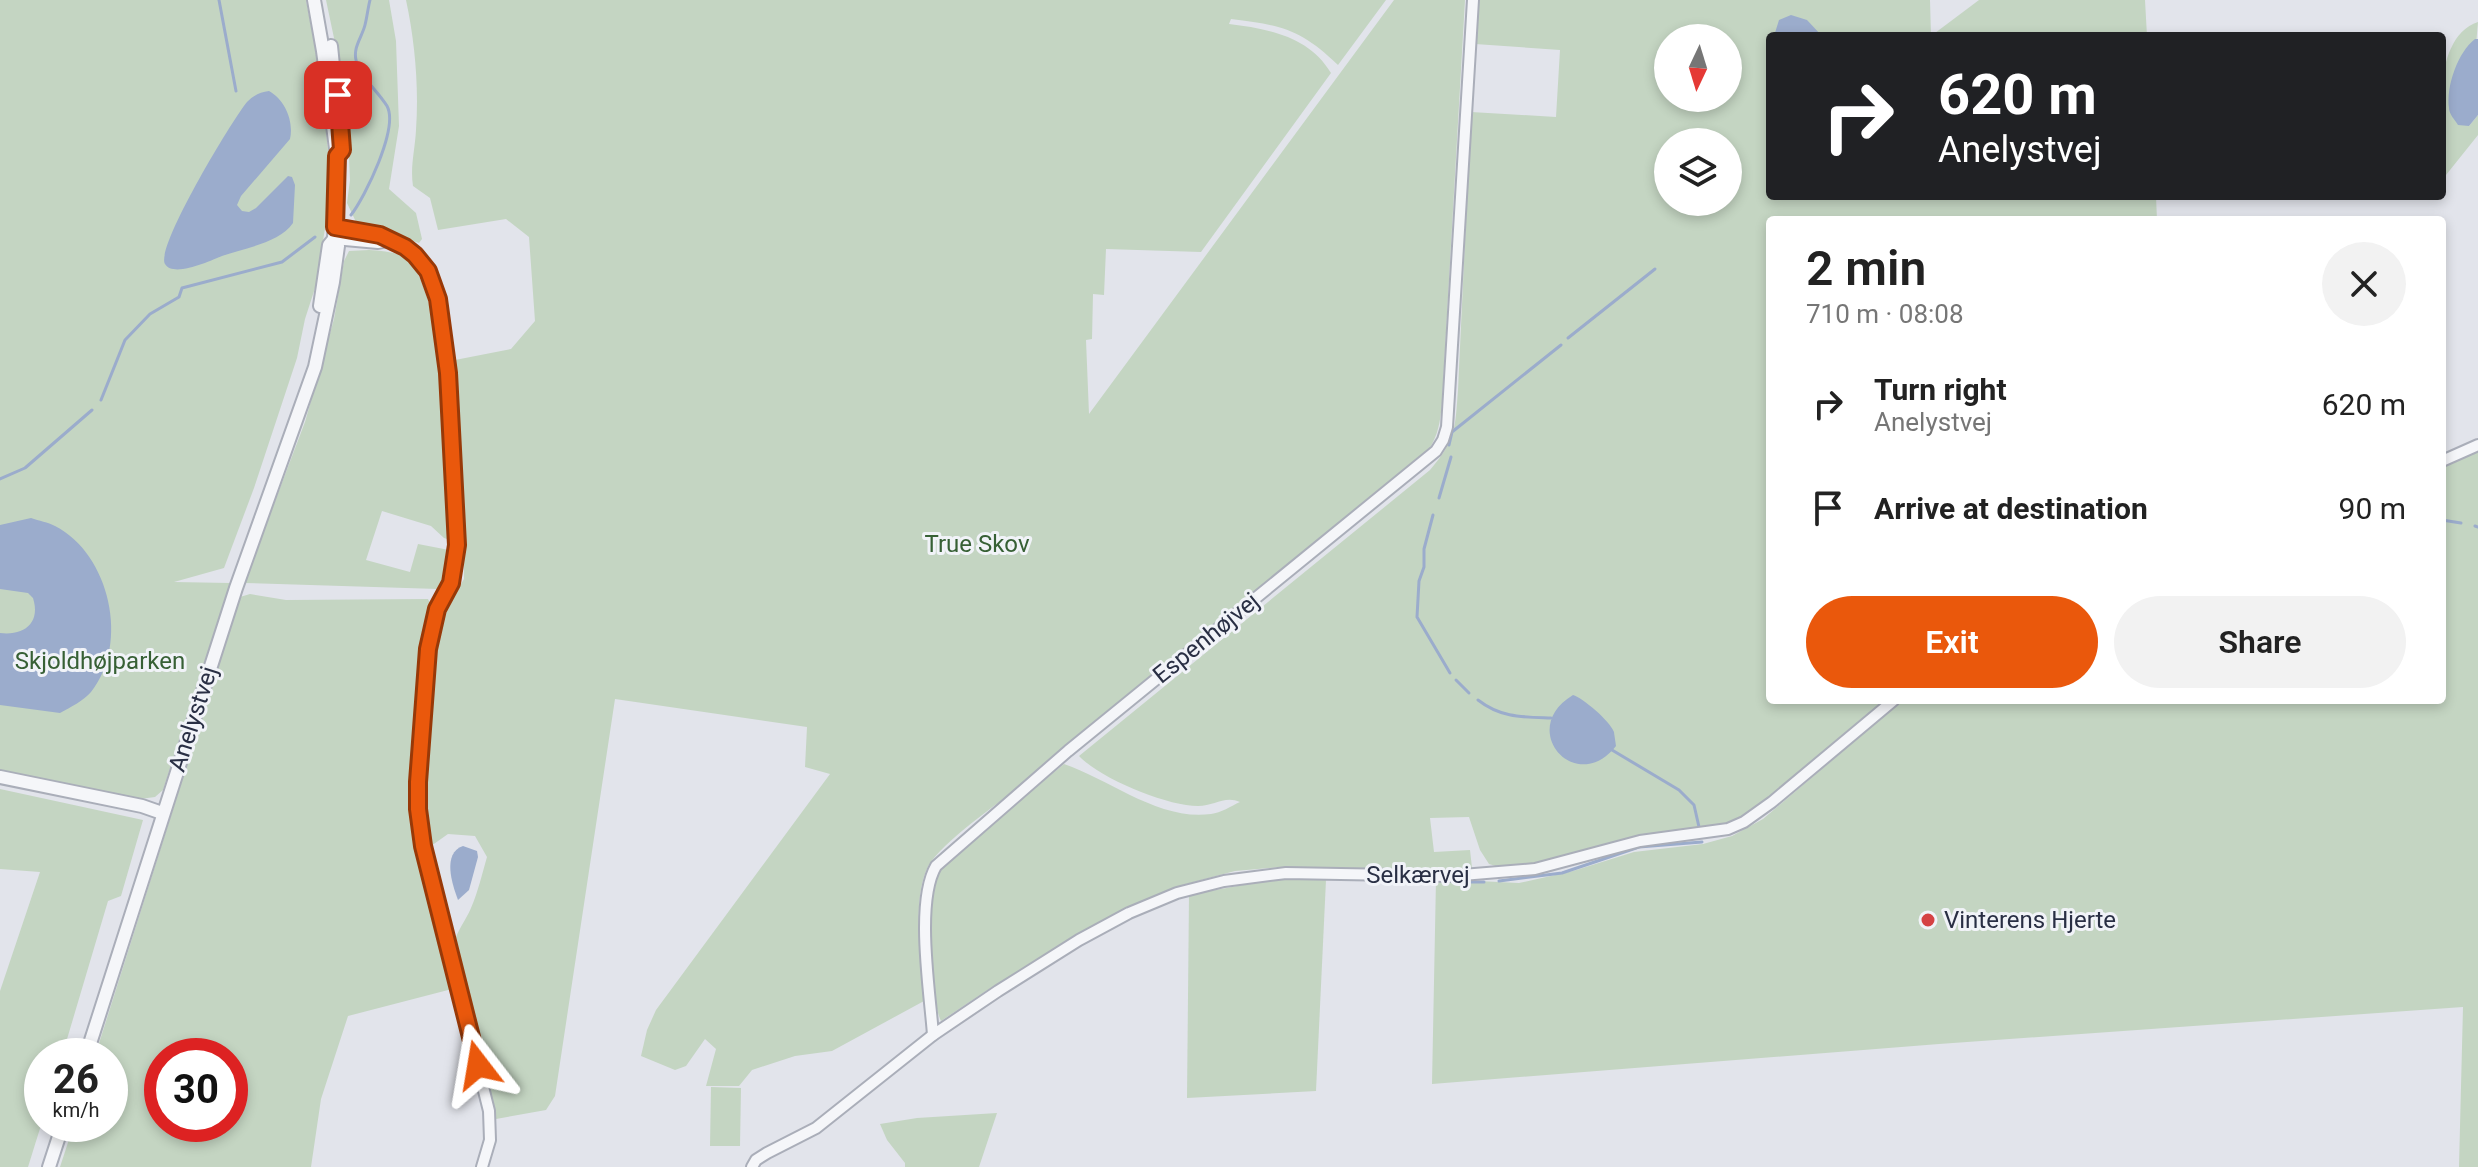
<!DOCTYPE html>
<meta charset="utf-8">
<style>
:root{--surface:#fff;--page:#f2f2f2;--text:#222;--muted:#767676;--accent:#ea580c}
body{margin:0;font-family:Roboto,sans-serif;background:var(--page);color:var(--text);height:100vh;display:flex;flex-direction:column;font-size:30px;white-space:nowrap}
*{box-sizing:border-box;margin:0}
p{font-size:26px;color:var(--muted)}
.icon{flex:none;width:44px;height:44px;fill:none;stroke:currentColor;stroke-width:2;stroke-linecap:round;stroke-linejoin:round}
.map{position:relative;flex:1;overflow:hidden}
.sheet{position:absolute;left:1766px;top:216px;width:680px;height:488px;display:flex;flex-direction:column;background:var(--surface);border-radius:8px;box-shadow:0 4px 12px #0003}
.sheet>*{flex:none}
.top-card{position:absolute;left:1766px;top:32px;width:680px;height:168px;border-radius:8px;box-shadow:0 4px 12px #0003;background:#202124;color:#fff;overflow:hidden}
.needle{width:52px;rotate:184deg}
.tools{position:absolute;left:1654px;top:24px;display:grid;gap:16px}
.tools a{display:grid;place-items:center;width:88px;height:88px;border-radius:50%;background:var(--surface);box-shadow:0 4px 12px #0003;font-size:40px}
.speed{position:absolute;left:24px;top:1038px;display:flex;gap:16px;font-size:40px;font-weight:700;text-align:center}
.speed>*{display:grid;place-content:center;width:104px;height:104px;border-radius:50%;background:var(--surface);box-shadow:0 4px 12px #0003;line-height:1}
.speed small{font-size:20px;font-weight:400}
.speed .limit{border:12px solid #d22;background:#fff;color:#111}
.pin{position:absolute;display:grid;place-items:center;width:68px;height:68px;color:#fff;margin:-34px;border-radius:16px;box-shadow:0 4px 12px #0006}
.me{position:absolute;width:88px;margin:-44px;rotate:346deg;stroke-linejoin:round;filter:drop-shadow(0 0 6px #0008)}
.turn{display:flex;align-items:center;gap:28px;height:168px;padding:0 40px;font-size:36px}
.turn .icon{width:104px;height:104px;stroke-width:2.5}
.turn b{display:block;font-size:56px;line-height:68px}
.round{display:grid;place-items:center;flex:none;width:84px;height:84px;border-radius:42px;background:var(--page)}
.summary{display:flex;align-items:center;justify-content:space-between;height:136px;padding:0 40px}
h1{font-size:48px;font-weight:600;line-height:60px}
.primary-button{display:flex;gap:16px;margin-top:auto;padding:16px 40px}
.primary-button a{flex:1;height:92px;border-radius:48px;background:var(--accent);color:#fff;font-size:32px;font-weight:600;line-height:92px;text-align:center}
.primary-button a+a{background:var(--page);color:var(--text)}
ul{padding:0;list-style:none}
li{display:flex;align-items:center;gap:24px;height:104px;padding:0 40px}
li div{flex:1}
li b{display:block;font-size:30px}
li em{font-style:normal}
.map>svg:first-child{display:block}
</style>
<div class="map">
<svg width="2478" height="1167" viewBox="0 0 2478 1167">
<rect width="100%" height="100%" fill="#e2e4eb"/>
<g fill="#c4d5c2" fill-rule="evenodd">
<polygon points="0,0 306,0 319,68 328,150 326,222 316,285 305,319 297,358 254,488 224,568 174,582 230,583 163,790 155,797 140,799 0,770"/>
<polygon points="326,0 389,0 396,41 399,126 389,189 416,213 422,239 419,243 356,222 347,203 350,180 346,95"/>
<path d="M 406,0 L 1386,0 L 1338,65 C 1301,29 1281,25 1231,19 L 1229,24 C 1269,29 1309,36 1331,73 L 1201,252 L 1106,249 L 1104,295 L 1093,294 L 1092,339 L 1086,340 L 1089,414 L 1394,0 L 1465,0 L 1442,402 C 1440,426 1437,442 1420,461 L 1027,782 C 1004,799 935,846 926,871 C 912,906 922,963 924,1001 L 832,1051 L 795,1056 L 752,1070 L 739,1086 L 706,1086 L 716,1049 L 705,1039 L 686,1066 L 675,1070 L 641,1056 L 647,1030 L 656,1010 L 830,774 L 805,767 L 807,727 L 615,699 L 555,1096 L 546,1110 L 496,1119 L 454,943 C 458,929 466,920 471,908 C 478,892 482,874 487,857 L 475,836 L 448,834 L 431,846 L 423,780 L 438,633 L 448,605 L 464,579 L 464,517 L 455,360 L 511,349 L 535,321 L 529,237 L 506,219 L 438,230 L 430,198 L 413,186 C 410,167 415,150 416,130 C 419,87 415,42 406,0 Z"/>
<path d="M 1478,0 L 1930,0 L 1931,36 L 1979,0 L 2145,0 L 2147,36 L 1770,36 L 1770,196 L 2156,196 L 2157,220 L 1770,220 L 1770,700 L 1885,700 L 1755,809 L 1735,821 L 1695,832 L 1640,836 L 1533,863 L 1499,867 L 1489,864 L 1480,850 L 1469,817 L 1430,818 L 1434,852 L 1470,850 L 1472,868 L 1459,870 L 1282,867 L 1235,871 L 1186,884 L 1130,907 L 989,989 L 941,1021 C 932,1004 928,921 929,899 C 930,886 937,876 943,864 L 1064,764 C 1111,780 1159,821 1211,814 C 1221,813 1231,806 1240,802 C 1225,795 1214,806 1198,806 C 1167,806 1101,779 1079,756 L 1430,470 C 1456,440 1455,429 1458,390 L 1471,112 L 1556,117 L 1560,50 L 1475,44 ZM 1668,38 L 1728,38 L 1728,98 L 1668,98 ZM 1668,142 L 1728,142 L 1728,202 L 1668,202 Z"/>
<path d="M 2478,22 L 2469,126 L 2478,115 L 2478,135 L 2442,180 C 2442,136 2428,39 2478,22 Z"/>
<path d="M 369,250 C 380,251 395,251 405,258 C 448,288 447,485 450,540 L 444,538 L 431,526 L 382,511 L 366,560 L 410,572 L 418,544 L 449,550 L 449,571 L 438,589 L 244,583 L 305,422 L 334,319 L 344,261 L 349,251 Z"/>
<polygon points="2478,450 2478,1167 2459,1167 2463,1007 1939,1044 1432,1084 1436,879 1519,883 1573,871 1634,852 1703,844 1732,836 1763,819 1903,700 2442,700 2442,468"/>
<path d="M 250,594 L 286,600 L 428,599 L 431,605 L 422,633 L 411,777 L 411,824 L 416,856 L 452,989 L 348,1016 L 321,1099 L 311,1167 L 60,1167 L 74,1124 L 110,1124 L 110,1056 L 95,1056 L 240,597 ZM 162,1056 L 230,1056 L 230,1124 L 162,1124 Z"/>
<polygon points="0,789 143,820 121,896 108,901 62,1056 42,1056 42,1122 28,1167 0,1167 0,991 40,872 0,869"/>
<polygon points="1286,877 1326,880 1316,1091 1187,1098 1189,895"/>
<polygon points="711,1087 741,1088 740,1146 710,1146"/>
<polygon points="997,1113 979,1167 905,1167 905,1163 887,1140 880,1124 917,1118"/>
</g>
<g fill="#9baccc">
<polygon points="1791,15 1807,20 1822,36 1774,36 1779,20"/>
<path d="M 2475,39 L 2478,39 L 2478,115 L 2469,126 L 2458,125 C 2455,120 2449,114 2449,108 C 2446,86 2458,52 2475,39 Z"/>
<path d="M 269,91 C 285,100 294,121 290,139 L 241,196 L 237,205 L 242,211 L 249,212 L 256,208 L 288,176 L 292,177 L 295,185 L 293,223 C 279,243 245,248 222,256 C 210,261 173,278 165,264 C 155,248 232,120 247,102 C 253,96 260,92 269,91 Z"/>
<path d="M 31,518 C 39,521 48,522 55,526 C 110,554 130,644 91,692 C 83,701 71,707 60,713 L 0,705 L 0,633 C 24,636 41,623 33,598 L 28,593 L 0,589 L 0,525 Z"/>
<path d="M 1573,695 C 1583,698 1610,721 1614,732 C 1614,733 1616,745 1616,746 C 1576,797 1516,729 1573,695 Z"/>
<path d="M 463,846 L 477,851 L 478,857 L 469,890 L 458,900 C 452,884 442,853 463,846 Z"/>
</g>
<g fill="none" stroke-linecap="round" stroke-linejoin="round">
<g stroke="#9baccc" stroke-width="3">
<polyline points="219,0 236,91"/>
<path d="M 351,215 C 365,197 399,128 387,106 C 378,91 360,77 356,60 C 353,47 362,37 365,25 C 367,17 368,8 370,0"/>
<polyline points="1568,338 1655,269"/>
<polyline points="101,400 125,340 150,314 179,297 182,288 282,262 315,237"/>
<polyline points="1449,445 1452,432 1561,345"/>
<polyline points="0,479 25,468 92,410"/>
<polyline points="1439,498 1451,457"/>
<polyline points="1433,515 1424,549 1424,567 1419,581 1417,617 1450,673"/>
<polyline points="2442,520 2461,523"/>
<polyline points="2475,526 2478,527"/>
<polyline points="1456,680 1469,693"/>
<path d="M 1478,700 C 1501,718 1523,717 1551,718"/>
<polyline points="1612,750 1679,790 1694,805 1699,827"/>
<polyline points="1499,881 1562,873 1639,847 1702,842"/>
<polyline points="1456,882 1484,882"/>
</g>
<g stroke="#aaaeb9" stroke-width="14">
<g id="minor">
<polyline points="335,227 380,235 405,247 428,271 438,299 448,373 457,545 451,583 437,609 428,649 418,782 423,846 489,1111 490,1140 482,1167"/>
<polyline points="334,239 378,243 388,241"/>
<polyline points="2442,461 2478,445"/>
<path d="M 933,1035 C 930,992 915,902 936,866 L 1068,751 L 1436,451 L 1443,440 L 1447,427 L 1473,0"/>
<polyline points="752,1167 756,1160 767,1153 816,1128 933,1035 998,991 1079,940 1129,913 1177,893 1224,881 1286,873 1450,876 1535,869 1640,841 1728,829 1744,822 1772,802 1894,700"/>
</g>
</g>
<g stroke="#aaaeb9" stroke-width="16">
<g id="tertiary">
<polyline points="331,46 341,143"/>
<polyline points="320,306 329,245 334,239"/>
<polyline points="0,777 142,806 162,813"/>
<polyline points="86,1056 236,588 315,367 333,282 338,246 334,239 337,156 323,51 314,0"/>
<polyline points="49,1167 63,1124"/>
</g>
</g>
<use href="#minor" stroke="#f5f6f9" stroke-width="10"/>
<use href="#tertiary" stroke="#f5f6f9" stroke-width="12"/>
</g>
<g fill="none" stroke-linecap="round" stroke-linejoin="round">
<g stroke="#983908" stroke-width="20">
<polyline id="route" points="338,95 342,150 337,156 335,227 380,235 405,247 415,255 428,271 438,299 448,373 457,545 451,583 437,609 428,649 418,782 418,809 423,846 478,1065"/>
</g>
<use href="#route" stroke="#ea580c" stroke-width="14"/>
</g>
<circle fill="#d54243" stroke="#f1f3f8" stroke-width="3" cx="1928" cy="920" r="8"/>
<g text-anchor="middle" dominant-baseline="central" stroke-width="6" stroke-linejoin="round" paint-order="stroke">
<g font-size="24" fill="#376035" stroke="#f1f3f8">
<text x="977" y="544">True Skov</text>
<text x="100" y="661">Skjoldhøjparken</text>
</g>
<g font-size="24" fill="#292f44" stroke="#f1f3f8">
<text transform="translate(1206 638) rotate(-39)">Espenhøjvej</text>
<text transform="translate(193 719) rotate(-72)">Anelystvej</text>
<text x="1418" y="875">Selkærvej</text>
</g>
<g font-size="24" fill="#292f44" stroke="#f1f3f8" text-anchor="start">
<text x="1944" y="920">Vinterens Hjerte</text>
</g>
</g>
</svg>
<div class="tools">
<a><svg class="needle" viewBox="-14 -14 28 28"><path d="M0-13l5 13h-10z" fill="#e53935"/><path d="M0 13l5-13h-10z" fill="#767676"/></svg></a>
<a><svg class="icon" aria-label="layers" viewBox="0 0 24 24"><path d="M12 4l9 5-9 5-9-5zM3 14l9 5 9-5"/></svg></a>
</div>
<div class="speed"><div>26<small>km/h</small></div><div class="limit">30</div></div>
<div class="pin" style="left:338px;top:95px;background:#d93025"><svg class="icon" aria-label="arrive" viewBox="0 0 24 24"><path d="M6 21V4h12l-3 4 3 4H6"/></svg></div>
<svg class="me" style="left:478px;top:1065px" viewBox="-20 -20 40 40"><path d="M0-17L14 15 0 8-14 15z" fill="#ea580c" stroke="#fff" stroke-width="4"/></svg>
<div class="top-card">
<div class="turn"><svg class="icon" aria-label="right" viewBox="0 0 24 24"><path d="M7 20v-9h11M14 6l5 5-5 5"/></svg><div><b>620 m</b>Anelystvej</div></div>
</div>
<section class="sheet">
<div class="summary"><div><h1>2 min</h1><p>710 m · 08:08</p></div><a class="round"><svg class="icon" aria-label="close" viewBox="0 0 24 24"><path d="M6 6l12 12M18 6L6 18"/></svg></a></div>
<ul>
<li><svg class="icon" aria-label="right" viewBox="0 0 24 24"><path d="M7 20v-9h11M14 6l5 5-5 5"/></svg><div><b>Turn right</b><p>Anelystvej</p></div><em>620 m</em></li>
<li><svg class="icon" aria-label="arrive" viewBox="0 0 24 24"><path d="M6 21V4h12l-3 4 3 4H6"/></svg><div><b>Arrive at destination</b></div><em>90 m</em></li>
</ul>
<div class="primary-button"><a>Exit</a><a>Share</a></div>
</section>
</div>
